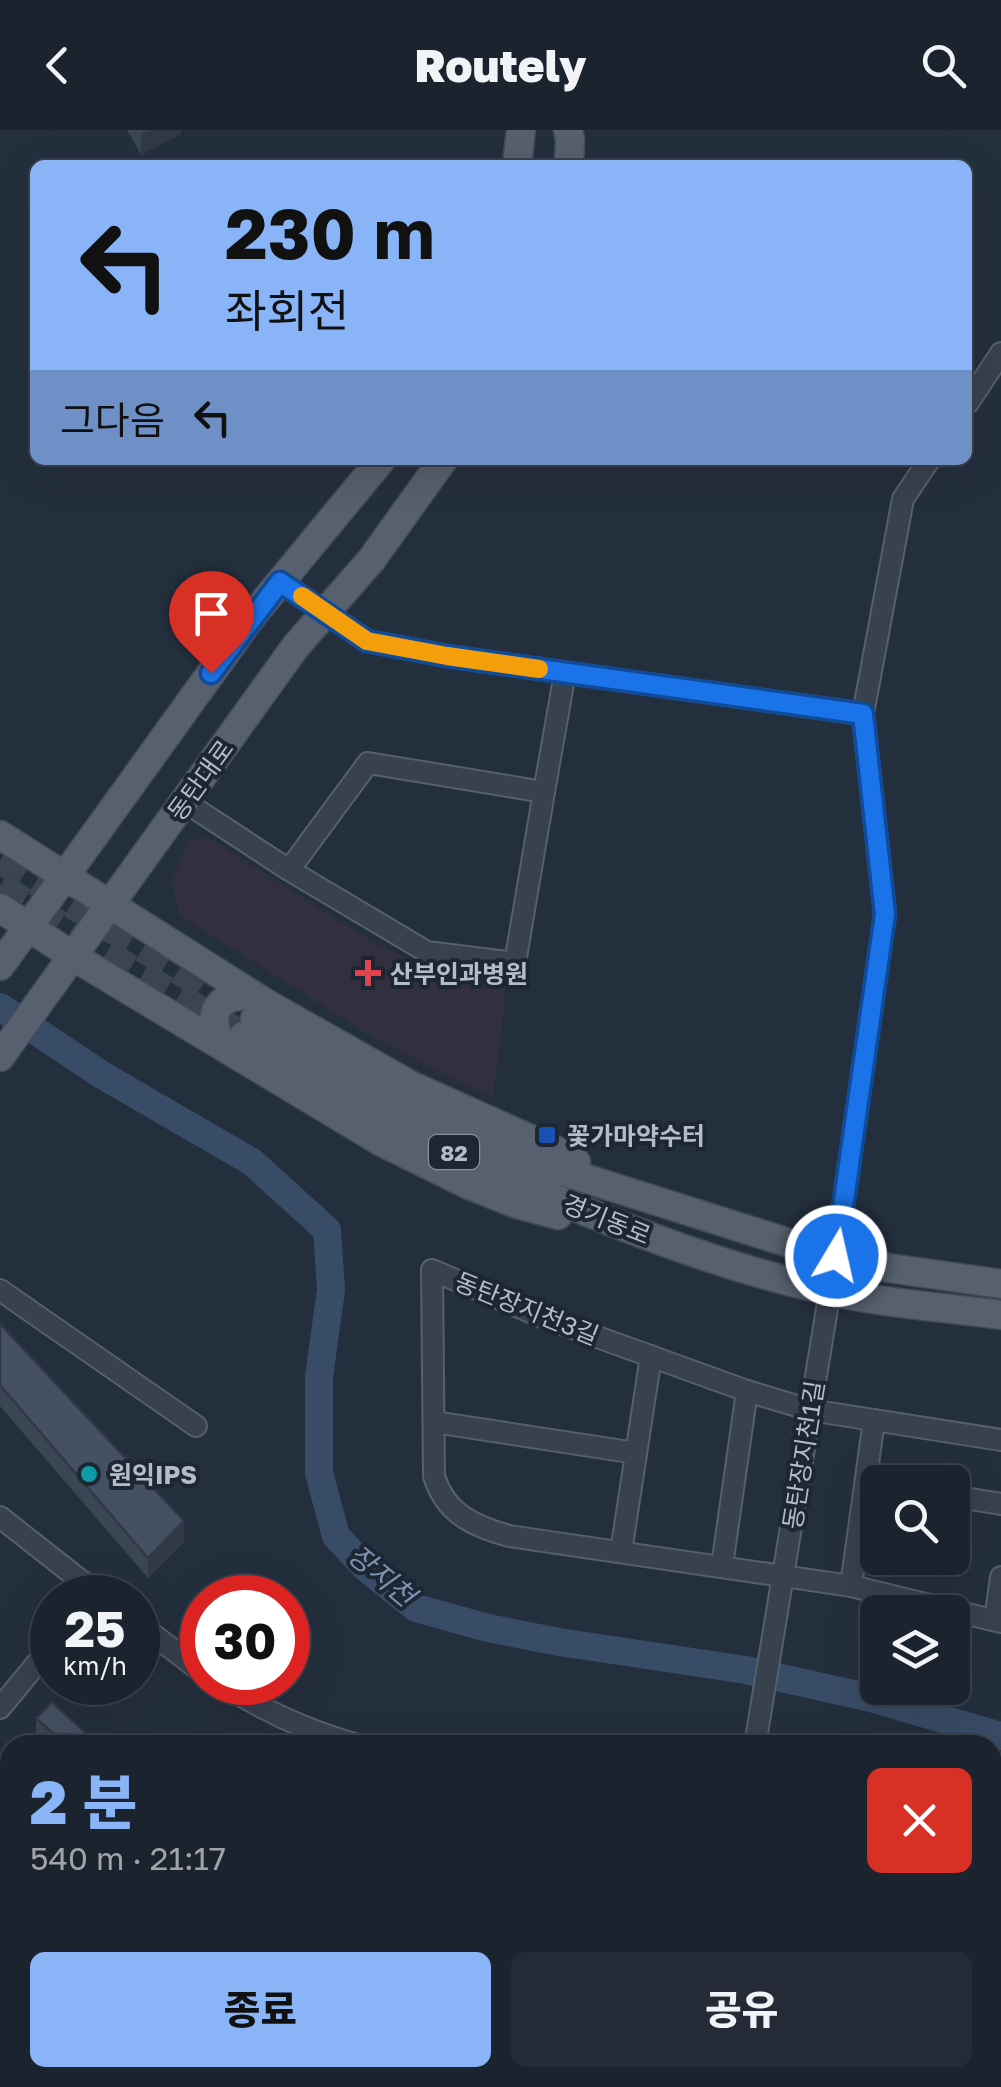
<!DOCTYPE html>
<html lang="ko">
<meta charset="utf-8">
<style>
:root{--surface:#1b232e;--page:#242b36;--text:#f1f3f6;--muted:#a0a4aa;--line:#39404a;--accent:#8ab4f8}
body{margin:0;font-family:"Golos Text","Noto Sans KR",sans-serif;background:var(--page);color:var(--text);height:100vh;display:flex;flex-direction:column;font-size:38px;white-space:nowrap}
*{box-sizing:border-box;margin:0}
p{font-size:32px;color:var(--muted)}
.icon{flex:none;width:55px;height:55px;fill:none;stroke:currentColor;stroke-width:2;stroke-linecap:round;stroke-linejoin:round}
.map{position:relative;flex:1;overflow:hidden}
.panel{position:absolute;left:0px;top:1605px;width:1002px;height:352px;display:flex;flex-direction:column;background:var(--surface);border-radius:30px 30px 0 0;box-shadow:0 10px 40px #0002,0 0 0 2px var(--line)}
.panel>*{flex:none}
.top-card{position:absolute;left:30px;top:30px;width:942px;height:305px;border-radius:15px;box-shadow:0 10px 40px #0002,0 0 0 2px var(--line);background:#8ab4f8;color:#111;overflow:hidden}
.controls{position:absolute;left:860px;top:1335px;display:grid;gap:20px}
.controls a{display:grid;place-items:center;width:110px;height:110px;border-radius:15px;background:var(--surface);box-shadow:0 10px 40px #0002,0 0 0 2px var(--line);font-size:50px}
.speed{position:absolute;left:30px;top:1445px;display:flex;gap:20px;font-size:50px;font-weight:700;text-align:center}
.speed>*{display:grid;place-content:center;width:130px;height:130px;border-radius:50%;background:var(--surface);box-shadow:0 10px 40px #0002,0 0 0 2px var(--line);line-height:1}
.speed small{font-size:25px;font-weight:400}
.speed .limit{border:15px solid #d22;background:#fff;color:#111}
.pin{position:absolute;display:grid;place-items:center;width:85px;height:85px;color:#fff;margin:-102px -42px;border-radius:50% 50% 50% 0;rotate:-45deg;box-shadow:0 0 10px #0007}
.pin .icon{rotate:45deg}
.me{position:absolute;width:110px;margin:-55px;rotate:9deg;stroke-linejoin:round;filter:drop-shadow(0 0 8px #0008)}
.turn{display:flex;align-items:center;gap:35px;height:210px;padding:0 30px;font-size:45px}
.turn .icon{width:130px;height:130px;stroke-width:2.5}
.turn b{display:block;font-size:70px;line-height:85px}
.then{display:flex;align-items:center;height:95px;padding:0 30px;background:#0003;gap:20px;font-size:38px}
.round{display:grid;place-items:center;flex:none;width:105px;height:105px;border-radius:15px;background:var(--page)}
.headline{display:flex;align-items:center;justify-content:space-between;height:170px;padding:0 30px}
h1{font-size:60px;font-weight:800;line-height:75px;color:var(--accent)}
.cta{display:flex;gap:20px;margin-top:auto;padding:20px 30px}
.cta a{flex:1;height:115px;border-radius:15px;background:var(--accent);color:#111;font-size:40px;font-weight:800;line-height:115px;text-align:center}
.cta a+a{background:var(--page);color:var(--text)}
header{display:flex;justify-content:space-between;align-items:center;height:130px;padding:0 30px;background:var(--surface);font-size:45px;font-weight:800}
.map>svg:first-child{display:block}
</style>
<header><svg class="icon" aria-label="back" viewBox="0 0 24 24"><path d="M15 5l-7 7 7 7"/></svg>Routely<svg class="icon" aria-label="search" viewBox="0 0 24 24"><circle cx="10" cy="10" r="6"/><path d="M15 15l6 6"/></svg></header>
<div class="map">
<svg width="1001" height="1957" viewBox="0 0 1001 1957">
<rect width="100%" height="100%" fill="#242f3e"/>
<polygon fill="#32303f" points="207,707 371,811 425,837 507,849 493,969 373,907 179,785 172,749 190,710"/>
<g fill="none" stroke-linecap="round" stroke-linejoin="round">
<polyline stroke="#394c67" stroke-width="28" points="0,877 102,945 252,1032 327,1100 331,1160 319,1247 319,1343 336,1406 365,1437 416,1478 488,1498 559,1512 746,1540 871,1568 1001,1606"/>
<g stroke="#3a4453" stroke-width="28" stroke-dasharray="28 14" stroke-linecap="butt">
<polyline points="0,730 255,888"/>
<polyline points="0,756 88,813 244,906"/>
</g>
<g stroke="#565f6c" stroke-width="24">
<g id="minor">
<polyline points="968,273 1001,223"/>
<polyline points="280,452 367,511 447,526 863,584 885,784 836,1127"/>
<polyline points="863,584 903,369 929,330"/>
<polyline points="544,662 565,543"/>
<polyline points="185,672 289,740 427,822 515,833 544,662 368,633 289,740"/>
<polyline points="0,1160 196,1296"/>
<polyline points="434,1292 636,1323"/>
<path d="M 1001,1310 L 810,1280 L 747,1261 L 542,1187 L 432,1140 L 434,1346 C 445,1383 473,1396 509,1406 L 851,1456 L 1001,1492"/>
<polyline points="952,1366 1001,1374"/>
<polyline points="0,1387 103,1468"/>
<polyline points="621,1422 651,1226"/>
<polyline points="722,1436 747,1261"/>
<polyline points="851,1456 874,1290"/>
<polyline points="995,1490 1001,1447"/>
<polyline points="138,1493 202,1542"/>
<path d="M 219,1552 C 263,1581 307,1601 358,1615"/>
<polyline points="0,1578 52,1515"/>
<polyline points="755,1615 830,1161"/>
<polyline points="992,1716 1001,1717"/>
<polyline points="887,1957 889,1948"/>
</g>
</g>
<g stroke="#414a57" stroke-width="31">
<g id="major">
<polyline points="568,0 570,10 569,35"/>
<polyline points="517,35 521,0"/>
<polyline points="0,705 267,874 412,956 557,1021 576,1032"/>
<polyline points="0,778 74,827 380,1011 467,1054 517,1074 558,1085"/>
<polyline points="0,836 253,485 381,330"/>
<polyline points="255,888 330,934 430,987 527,1030 824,1124 889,1138 1001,1154"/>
<path d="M 244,906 C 342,969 447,1022 554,1068 C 640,1105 728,1138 820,1159 C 879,1173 941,1177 1001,1185"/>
<path d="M 223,916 C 204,885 217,862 254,866"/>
<polyline points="0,927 296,516 372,429 443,330"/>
</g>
</g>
<use href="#minor" stroke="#38414e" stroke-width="20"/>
<use href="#major" stroke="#56606e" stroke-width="28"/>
</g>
<g fill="#3b4654">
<polygon points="127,0 181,0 181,4 141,25"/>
<polygon points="0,1194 184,1412 148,1448 0,1276"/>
<polygon points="36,1588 99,1615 36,1615"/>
<polygon points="0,1714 10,1723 10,1792 0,1783"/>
<polygon points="992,1910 1001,1911 1001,1957 927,1957 927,1948 992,1948"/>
<polygon points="67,1948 109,1948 109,1957 78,1957"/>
<polygon points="144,1948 232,1948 243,1957 138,1957 138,1953"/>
<polygon points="752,1948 826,1948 824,1957 813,1957"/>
</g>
<g fill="#303945">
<polygon points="148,0 181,0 181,4 141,25 141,4"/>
<polygon points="184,1391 184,1412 148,1448 148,1428"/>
<polygon points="10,1902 10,1942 0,1952 0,1912"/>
<rect x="97" y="1948" width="12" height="9"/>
<polygon points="170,1948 185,1948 185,1957 161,1957"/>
</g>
<g fill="#455162" stroke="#303945" stroke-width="2.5">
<polygon points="0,1194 184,1391 148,1428 0,1255"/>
<polygon points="52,1572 99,1615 66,1615 36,1588"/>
<polygon points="0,1714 10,1723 10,1753 0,1744"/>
<polygon points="10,1873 10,1902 0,1912 0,1884"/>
<polygon points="992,1910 1001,1911 1001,1939 992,1938"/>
<polygon points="144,1948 170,1948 161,1957 143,1957 138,1953"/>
<polygon points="202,1948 232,1948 243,1957 214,1957"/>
<polygon points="385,1948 412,1948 425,1957 376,1957"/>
</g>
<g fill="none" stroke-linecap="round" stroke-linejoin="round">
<g stroke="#114b97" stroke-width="25">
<polyline id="route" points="211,543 280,452 367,511 447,526 863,584 885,784 836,1126"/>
</g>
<use href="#route" stroke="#1a73e8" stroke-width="18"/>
<polyline stroke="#f59e0b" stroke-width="18" points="302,466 367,511 447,526 539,539"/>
</g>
<path fill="#e0444e" stroke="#1d2633" stroke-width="4" d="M363 828h10v10h10v10h-10v10h-10v-10h-10v-10h10z"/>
<rect fill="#1a4fb4" stroke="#1d2633" stroke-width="4" x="537" y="995" width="20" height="20" rx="5"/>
<circle fill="#0f9aa8" stroke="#1d2633" stroke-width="4" cx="89" cy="1344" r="10"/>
<g text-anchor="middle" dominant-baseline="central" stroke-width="8" stroke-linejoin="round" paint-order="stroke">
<rect fill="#1d2633" stroke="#878f9c" stroke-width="2.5" x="429" y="1005" width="50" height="34" rx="8"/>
<g font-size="22" font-weight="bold" fill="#b4bcc9">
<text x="454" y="1022">82</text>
</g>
<g font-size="25" fill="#b4bcc9" stroke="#1d2633">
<text transform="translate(200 650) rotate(-54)">동탄대로</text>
<text transform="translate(607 1089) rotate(22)">경기동로</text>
<text transform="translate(527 1178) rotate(22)">동탄장지천3길</text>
<text transform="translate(803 1325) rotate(-81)">동탄장지천1길</text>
</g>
<g font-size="25" font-weight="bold" fill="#b4bcc9" stroke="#1d2633" text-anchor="start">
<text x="390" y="843">산부인과병원</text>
<text x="567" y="1005">꽃가마약수터</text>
<text x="109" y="1344">원익IPS</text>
</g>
<g font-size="28" font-style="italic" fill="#7c92b1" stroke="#1d2633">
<text transform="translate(382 1445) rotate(40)">장지천</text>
</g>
</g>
</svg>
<div class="controls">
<a><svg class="icon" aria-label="search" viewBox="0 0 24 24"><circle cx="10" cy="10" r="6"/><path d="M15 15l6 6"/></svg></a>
<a><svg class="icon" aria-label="layers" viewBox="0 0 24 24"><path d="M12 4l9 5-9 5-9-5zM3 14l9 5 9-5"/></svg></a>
</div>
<div class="speed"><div>25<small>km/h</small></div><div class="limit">30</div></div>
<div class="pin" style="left:211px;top:543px;background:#d93025"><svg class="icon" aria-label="arrive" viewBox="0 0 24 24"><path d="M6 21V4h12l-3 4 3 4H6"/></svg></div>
<svg class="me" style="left:836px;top:1126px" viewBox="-20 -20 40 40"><circle r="17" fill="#1a73e8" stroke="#fff" stroke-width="3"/><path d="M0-11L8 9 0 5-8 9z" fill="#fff"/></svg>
<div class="top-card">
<div class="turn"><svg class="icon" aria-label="left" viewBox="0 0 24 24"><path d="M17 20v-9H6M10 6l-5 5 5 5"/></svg><div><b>230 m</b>좌회전</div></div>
<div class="then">그다음<svg class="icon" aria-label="left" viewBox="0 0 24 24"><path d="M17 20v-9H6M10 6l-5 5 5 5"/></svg></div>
</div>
<section class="panel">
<div class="headline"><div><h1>2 분</h1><p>540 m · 21:17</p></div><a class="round" style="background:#d93025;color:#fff"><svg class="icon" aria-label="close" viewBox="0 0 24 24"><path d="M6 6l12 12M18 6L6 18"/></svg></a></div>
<div class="cta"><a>종료</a><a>공유</a></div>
</section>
</div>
